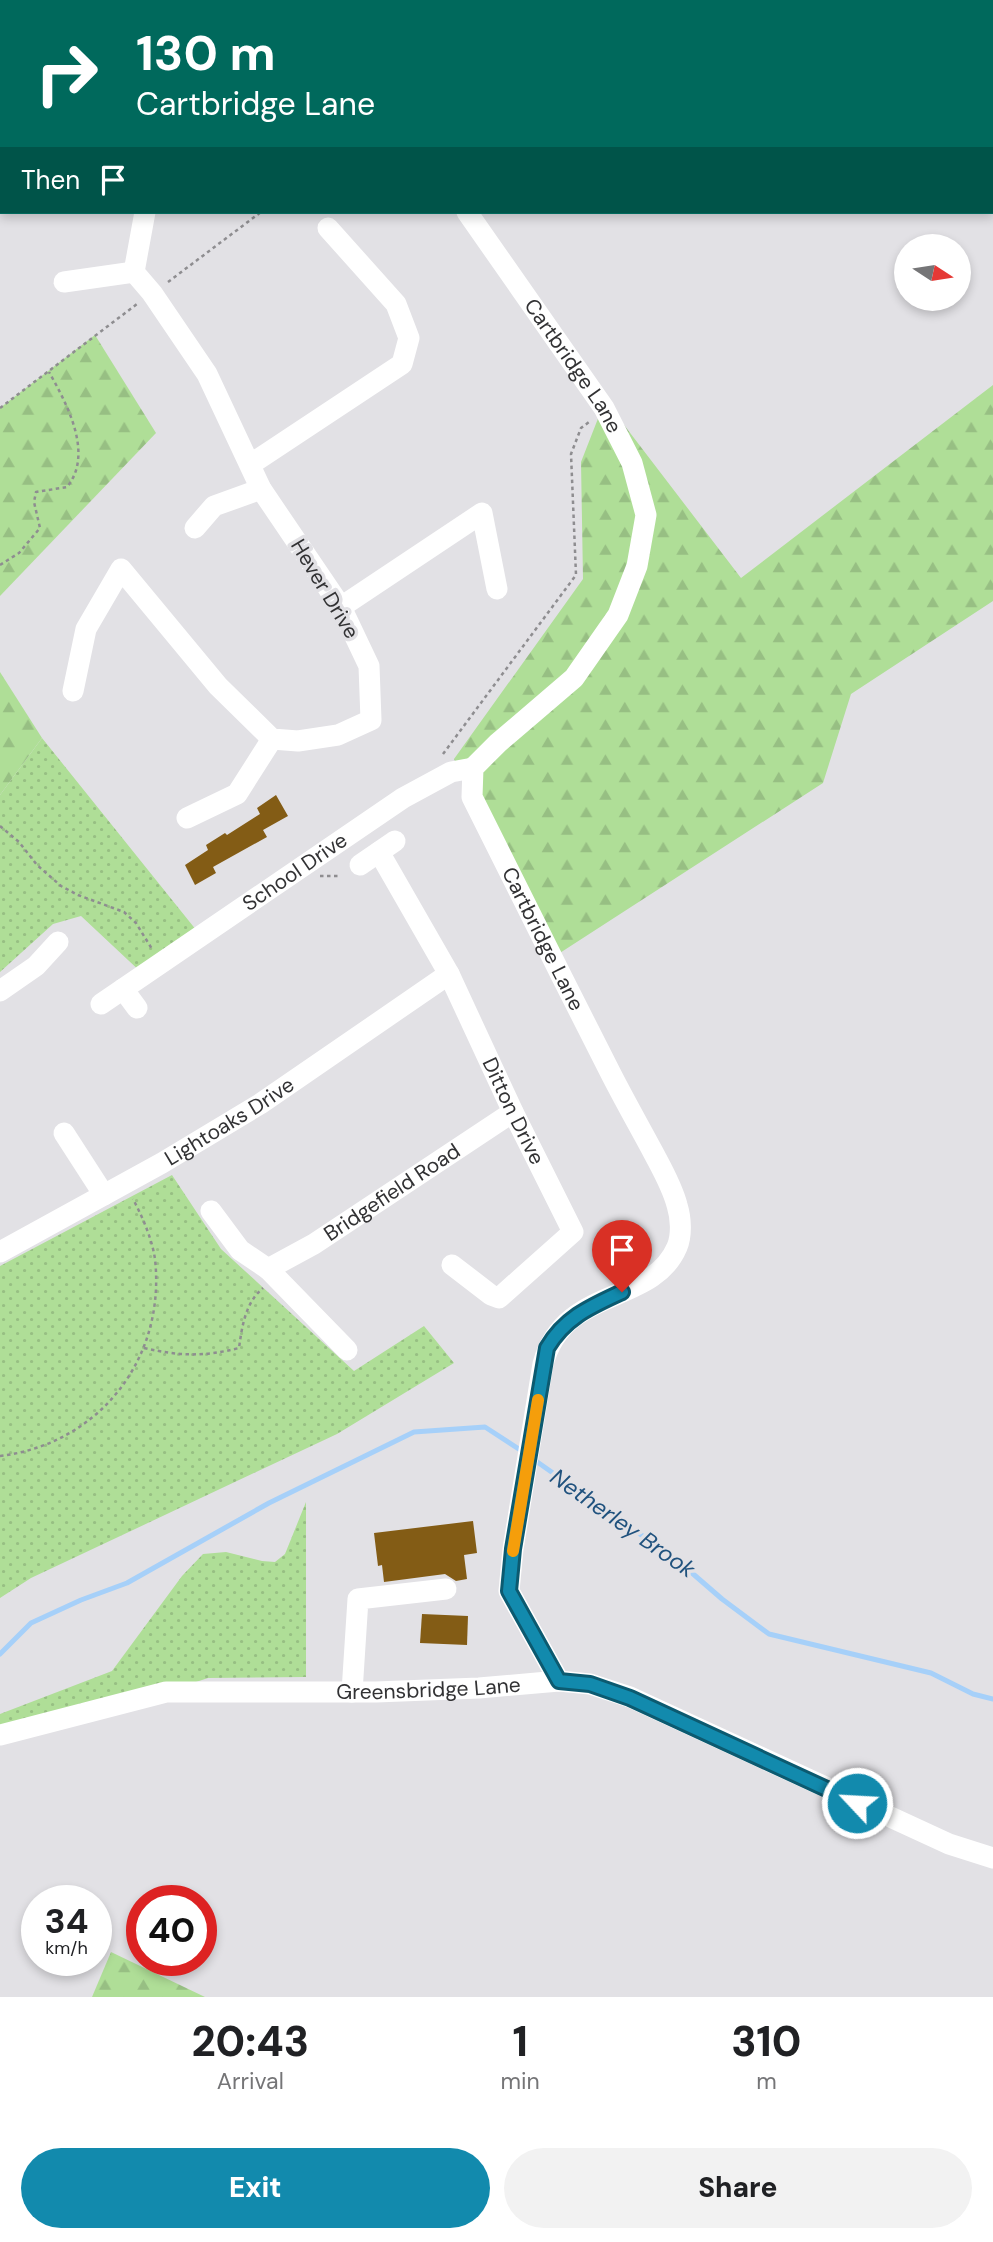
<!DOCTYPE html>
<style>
:root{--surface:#fff;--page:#f2f2f2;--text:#202124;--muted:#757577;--accent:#128aad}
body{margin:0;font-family:"DM Sans",sans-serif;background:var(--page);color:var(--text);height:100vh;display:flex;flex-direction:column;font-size:26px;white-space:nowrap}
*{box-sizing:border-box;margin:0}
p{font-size:23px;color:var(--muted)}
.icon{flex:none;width:38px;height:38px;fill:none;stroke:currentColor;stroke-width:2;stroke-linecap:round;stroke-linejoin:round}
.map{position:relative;height:1997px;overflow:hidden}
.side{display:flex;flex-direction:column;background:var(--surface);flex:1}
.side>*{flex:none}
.banner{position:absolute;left:0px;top:0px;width:994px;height:214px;box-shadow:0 4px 10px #0003;background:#00695c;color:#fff;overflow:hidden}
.needle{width:46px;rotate:102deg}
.controls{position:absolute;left:894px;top:234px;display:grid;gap:14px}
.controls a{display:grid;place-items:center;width:77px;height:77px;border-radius:50%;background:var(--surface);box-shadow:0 4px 10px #0003;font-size:35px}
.speed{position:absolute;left:21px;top:1885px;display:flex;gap:14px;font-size:35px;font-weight:700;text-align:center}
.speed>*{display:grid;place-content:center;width:91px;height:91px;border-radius:50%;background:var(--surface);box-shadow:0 4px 10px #0003;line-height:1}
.speed small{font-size:18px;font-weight:400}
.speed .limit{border:10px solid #d22;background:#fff;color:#111}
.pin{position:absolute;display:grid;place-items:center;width:60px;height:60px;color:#fff;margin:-72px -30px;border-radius:50% 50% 50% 0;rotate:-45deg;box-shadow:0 0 7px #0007}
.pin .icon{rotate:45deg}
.me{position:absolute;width:77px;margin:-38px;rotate:295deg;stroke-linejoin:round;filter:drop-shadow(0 0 5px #0008)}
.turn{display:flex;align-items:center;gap:24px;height:147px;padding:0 21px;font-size:32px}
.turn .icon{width:91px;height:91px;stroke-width:2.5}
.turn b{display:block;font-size:49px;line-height:60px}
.then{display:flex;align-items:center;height:66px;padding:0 21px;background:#0003;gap:14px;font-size:26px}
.eta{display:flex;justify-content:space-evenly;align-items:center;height:119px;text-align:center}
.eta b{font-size:42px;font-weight:800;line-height:49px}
.cta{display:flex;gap:14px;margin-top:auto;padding:14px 21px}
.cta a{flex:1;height:80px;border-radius:42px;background:var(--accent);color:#fff;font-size:28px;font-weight:800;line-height:80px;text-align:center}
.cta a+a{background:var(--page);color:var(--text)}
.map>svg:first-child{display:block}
</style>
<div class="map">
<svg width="993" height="1997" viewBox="0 0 993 1997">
<defs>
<pattern id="grass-dots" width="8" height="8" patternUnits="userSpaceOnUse" patternTransform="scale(1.75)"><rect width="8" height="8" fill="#afde97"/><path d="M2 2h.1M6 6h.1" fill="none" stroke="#97bf83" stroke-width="1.8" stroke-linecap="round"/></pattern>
<pattern id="forest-firs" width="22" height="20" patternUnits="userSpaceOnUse" patternTransform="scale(1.75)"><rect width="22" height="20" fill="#afde97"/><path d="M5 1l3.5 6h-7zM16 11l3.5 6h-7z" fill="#97bf83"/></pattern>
</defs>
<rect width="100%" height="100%" fill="#e2e1e5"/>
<g fill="url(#grass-dots)">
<polygon points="42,738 201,936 144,975 81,916 53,924 0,972 0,795"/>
<polygon points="172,1175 221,1249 354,1371 424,1326 454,1363 337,1434 31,1578 0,1598 0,1266"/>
<polygon points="306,1502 306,1677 208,1678 166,1692 0,1735 0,1714 112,1671 182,1576 203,1554 226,1552 262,1561 275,1562 285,1554"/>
</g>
<g fill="url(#forest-firs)">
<polygon points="95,335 156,433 0,596 0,408"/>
<polygon points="993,385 993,601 851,694 823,783 549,960 454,759 583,579 581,462 599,416 621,421 741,578"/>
<polygon points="0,672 42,738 0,795"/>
<polygon points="111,1952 205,1997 92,1997"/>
</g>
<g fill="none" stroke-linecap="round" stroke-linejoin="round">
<g stroke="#a6d0f9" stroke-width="5">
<polyline points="533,1459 677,1560 722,1599 769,1634 931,1673 973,1694 993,1699"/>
<polyline points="0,1654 31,1623 81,1600 127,1583 269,1503 414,1432 485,1427 525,1453"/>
</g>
</g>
<g fill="#835c15">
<polygon points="276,795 288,816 263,830 267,837 213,867 216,873 195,885 185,865 208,850 206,845 225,833 227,835 260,814 257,808"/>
<polygon points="473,1521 477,1553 464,1555 467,1579 456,1581 445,1574 384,1582 382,1565 378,1566 374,1533"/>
<polygon points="422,1614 468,1616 467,1645 420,1643"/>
</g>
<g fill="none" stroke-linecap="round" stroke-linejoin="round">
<g stroke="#8e8d90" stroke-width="2.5" stroke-dasharray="3.5 3.5" stroke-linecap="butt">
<polyline points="431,2 435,0"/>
<polyline points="168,282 261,212"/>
<polyline points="0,408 137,304"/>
<path d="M 0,565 L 19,553 L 40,528 L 34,502 L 36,492 L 67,487 C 94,454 67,404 49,372"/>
<polyline points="443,754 576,575 571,454 581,428 589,422"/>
<polyline points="0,826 19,842 37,865 61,886 78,895 124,912 136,923 152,949"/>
<polyline points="320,876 341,876"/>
<path d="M 144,1348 C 180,1356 203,1357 239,1348 C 242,1327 245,1303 263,1288"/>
<path d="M 0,1456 C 99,1444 166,1359 155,1259 C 152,1239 143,1218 133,1199"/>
</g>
<g stroke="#fff" stroke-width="21">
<polyline points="345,0 346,2"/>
<polyline points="183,2 184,0"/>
<polyline points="0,103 2,102"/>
<path id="s1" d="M 467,212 L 604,408 L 632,463 L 646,515 L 637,566 L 618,615 L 574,678 L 498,743 L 473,768 L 472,797 C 517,887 562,978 608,1068 C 622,1096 638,1124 653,1152 C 662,1169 672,1186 677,1205 C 681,1218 682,1235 677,1247 C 652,1306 564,1285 543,1364 L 513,1549 L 509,1591 L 559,1681"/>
<polyline points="64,282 134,272"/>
<polyline points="251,464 402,364 409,338 396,304 328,228"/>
<polyline points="195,528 214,506 261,489"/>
<polyline points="341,607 482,513 497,589"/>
<polyline points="73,691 86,629 121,569 218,686 272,739 298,741 338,735 371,720 369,666 341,607 261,489 207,374 152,293 134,272 145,212"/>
<polyline points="187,818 237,794 272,739"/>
<path id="s2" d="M 379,852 L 449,974 L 513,1112 L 573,1232 L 499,1298 L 491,1295 L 452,1265"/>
<polyline points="360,865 395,841"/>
<path id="s3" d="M 123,989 L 403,798 L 451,772 L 473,768"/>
<polyline points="0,991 36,966 58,942"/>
<polyline points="101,1004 123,989 137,1008"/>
<polyline points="64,1133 104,1195"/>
<polyline points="211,1211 240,1250 268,1269"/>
<path id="s4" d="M 0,1252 L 162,1163 L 260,1104 L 449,974"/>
<path id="s5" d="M 347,1350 L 268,1269 L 314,1244 L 513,1112"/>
<polyline points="352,1692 358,1599 446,1589"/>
<path id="s6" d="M 0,1735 L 166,1692 L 376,1692 L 479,1688 L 559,1681 L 590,1684 L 630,1697 L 949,1844 L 993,1858"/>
</g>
</g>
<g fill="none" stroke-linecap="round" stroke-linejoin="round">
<g stroke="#0c5a70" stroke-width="18">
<path id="route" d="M 622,1292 C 592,1306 565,1317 547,1348 L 513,1549 L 509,1591 L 559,1681 L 590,1684 L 630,1698 L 857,1803"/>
</g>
<use href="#route" stroke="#128aad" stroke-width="12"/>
<polyline stroke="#f59e0b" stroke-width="12" points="513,1551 538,1400"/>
</g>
<g text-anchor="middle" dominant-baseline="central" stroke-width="7" stroke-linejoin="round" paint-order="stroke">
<g font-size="21" fill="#323234" stroke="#e2e1e5">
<text stroke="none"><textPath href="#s1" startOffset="187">Cartbridge Lane</textPath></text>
<text transform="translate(325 589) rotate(59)">Hever Drive</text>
<text stroke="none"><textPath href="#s3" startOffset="208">School Drive</textPath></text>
<text stroke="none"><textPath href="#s1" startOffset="859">Cartbridge Lane</textPath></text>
<text stroke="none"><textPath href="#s2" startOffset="292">Ditton Drive</textPath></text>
<text stroke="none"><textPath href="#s4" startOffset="264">Lightoaks Drive</textPath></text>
<text stroke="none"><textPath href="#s5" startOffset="259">Bridgefield Road</textPath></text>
<text stroke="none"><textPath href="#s6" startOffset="434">Greensbridge Lane</textPath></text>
</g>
<g font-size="23" font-style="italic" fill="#20527e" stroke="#e2e1e5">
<text transform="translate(623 1523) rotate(35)">Netherley Brook</text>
</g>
</g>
</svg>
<div class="controls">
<a><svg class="needle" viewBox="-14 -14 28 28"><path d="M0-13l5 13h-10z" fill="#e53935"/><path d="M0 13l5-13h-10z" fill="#757577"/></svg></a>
</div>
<div class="speed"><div>34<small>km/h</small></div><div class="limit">40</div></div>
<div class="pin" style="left:622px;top:1292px;background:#d93025"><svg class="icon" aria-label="arrive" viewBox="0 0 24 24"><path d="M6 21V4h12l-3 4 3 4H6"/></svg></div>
<svg class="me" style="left:857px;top:1803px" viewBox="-20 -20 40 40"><circle r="17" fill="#128aad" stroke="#fff" stroke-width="3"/><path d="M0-11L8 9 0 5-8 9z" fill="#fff"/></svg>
<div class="banner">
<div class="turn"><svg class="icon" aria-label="right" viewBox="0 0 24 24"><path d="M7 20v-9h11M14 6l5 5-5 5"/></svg><div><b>130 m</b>Cartbridge Lane</div></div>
<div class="then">Then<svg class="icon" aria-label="arrive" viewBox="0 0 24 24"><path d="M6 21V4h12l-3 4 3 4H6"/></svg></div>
</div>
</div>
<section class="side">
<div class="eta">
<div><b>20:43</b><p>Arrival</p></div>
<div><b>1</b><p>min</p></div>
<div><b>310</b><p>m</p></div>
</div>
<div class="cta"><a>Exit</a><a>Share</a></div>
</section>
